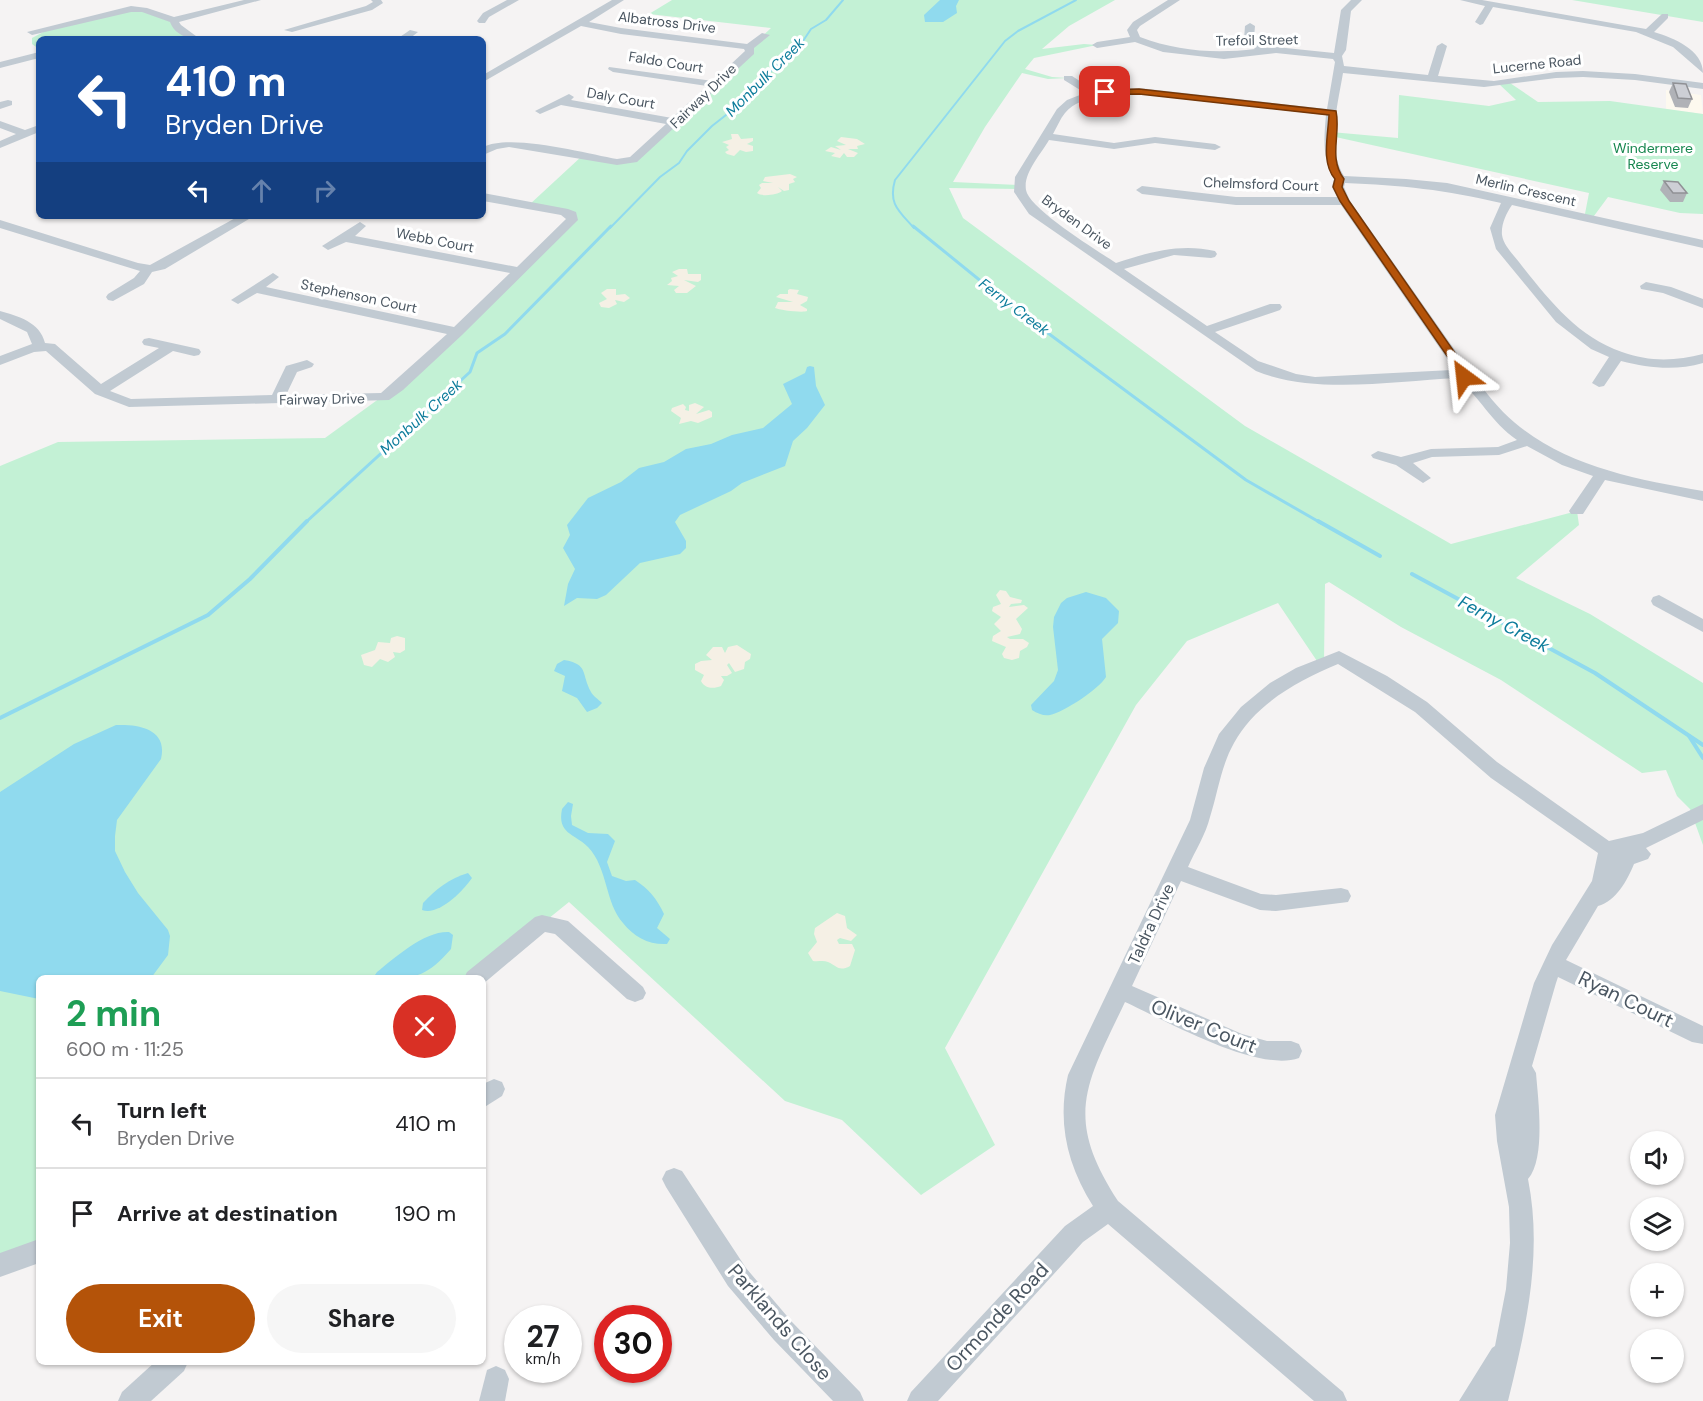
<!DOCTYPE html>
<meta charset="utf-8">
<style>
:root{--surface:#fff;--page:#f6f6f6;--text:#202124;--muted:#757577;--line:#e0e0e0;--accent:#b45309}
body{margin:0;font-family:"DM Sans",sans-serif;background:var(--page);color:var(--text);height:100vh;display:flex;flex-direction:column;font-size:22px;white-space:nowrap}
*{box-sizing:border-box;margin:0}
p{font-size:20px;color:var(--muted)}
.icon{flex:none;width:33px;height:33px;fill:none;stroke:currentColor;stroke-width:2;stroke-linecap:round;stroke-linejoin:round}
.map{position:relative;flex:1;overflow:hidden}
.sheet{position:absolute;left:36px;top:975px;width:450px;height:390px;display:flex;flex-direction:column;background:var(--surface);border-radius:9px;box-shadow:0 2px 4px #0004}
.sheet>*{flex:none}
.top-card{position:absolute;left:36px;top:36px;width:450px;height:183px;border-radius:9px;box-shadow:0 2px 4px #0004;background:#1a4fa0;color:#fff;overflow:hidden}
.tools{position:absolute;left:1630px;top:1131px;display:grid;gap:12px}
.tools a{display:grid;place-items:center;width:54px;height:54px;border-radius:50%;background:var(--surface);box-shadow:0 2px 4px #0004;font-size:30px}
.speed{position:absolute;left:504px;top:1305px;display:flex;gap:12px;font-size:30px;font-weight:700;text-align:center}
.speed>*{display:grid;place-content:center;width:78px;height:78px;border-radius:50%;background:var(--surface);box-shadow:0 2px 4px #0004;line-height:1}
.speed small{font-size:15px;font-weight:400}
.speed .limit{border:9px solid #d22;background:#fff;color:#111}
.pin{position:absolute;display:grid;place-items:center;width:51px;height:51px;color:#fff;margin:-26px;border-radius:12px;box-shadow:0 3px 9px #0006}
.me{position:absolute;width:66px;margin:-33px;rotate:330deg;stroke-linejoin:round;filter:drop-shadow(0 0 4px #0008)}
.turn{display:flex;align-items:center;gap:21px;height:126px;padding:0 30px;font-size:27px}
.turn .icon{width:78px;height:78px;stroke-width:2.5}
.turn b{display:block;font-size:42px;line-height:51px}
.lanes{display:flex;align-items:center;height:57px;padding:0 30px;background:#0003;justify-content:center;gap:30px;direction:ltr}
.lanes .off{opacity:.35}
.round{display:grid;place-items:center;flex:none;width:63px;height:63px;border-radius:32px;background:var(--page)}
.headline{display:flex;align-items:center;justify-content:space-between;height:102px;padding:0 30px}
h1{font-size:36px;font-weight:700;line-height:45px;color:#1e9e55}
.cta{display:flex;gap:12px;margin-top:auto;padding:12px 30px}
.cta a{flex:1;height:69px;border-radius:36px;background:var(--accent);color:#fff;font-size:24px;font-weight:700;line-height:69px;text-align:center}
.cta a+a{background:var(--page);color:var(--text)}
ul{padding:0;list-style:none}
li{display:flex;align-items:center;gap:18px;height:90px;padding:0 30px;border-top:2px solid var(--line)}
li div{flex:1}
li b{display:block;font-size:22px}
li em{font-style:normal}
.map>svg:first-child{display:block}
</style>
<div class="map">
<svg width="1703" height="1401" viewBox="0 0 1703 1401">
<rect width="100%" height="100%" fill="#f5f3f3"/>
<polygon fill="#fdf9ef" points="1666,90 1701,95 1703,114 1666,109"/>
<g fill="#c3f1d5">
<polygon points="672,0 1115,0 1069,26 1042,49 1084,44 1097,45 1034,58 1025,69 1052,77 1068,78 1048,79 1022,73 985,127 953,182 1019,185 1019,189 949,188 963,218 1245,426 1451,544 1577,511 1579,525 1516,578 1590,614 1703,683 1703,845 1690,809 1677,796 1666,770 1642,773 1501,680 1401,627 1329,582 1325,584 1324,662 1319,664 1278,603 1187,641 1136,705 945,1048 995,1145 921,1195 842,1120 785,1101 569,902 475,978 39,978 39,1251 0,1265 0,466 58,442 325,438 380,398 573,218 529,205 582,156 628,162 771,28 649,14"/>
<polygon points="1572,0 1703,0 1703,22"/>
<polygon points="139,8 167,19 192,37 39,39 39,49 32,44 32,38 47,30"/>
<polygon points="1510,83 1538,102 1610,101 1703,114 1703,214 1680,213 1608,197 1591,220 1584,219 1589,193 1331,136 1331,132 1398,138 1399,95 1489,106 1516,100 1499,84"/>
</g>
<g fill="#f5f0e5">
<polygon points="731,134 738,134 741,139 753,138 753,141 747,144 753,146 753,151 746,152 740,150 734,156 727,154 725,152 729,150 726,147 729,145 722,142 732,139"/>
<polygon points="841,137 857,139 865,144 857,146 858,149 848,149 858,153 854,157 847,157 844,153 840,158 831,156 835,153 825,151 831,147 841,150 835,146 846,145 837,141"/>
<path d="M 790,174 L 797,177 L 793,179 L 795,182 L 789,184 L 789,190 L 784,191 L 778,187 L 782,191 C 777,195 762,197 757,193 L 761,188 L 759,185 L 762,183 L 773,183 L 763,181 L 765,177 Z"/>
<polygon points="679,269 687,269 688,274 701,274 701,280 698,282 684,280 696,286 687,293 676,293 674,290 679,286 667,285 672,281 671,278 678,276 672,272"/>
<polygon points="607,289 616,289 616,295 625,294 630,298 624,302 615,300 617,304 609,308 601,307 599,303 607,299 601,293"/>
<path d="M 790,289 L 799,290 L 797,294 L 808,297 L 807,301 L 800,305 L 807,309 L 807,311 C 803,313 779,310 775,308 L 778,302 L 793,302 L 776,297 L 780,294 L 788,294 L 788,290 Z"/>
<polygon points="695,403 704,407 696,414 709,410 712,412 712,417 698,423 691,421 679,424 681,418 671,411 672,408 683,404 686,407 685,410 689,411 689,405"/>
<polygon points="1000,590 1006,591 1010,597 1022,600 1021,603 1011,604 1009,607 1024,605 1028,608 1016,619 1022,629 1020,634 1007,637 1010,639 1023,639 1029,643 1027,647 1020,651 1019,658 1012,660 1004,658 1002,654 1006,647 992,641 993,636 1001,631 994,624 1001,617 992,611 993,607 1001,604 996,595"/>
<polygon points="397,636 405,638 405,650 400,653 393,652 395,657 388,662 380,659 372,667 364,665 361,655 375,650 378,642 390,643 391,638"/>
<path d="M 737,645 L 751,654 L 750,659 L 745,662 L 744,669 L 735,672 L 729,663 L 727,665 L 732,673 L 727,676 L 721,676 L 724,680 L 721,686 C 714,689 705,689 701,681 L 704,675 L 695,670 L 695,664 L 701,661 L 712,660 L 706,655 L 713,647 L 722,647 L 725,653 L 728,647 Z"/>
<path d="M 837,913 L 845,916 L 847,928 L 857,935 L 851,941 L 840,938 L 837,940 L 839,944 L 852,944 L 855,950 L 850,966 C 839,972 837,966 828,962 C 823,960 818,962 813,961 L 808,953 L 817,942 L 814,934 L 815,928 Z"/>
</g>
<g fill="#90daee">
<polygon points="940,0 959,0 956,6 957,13 943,22 925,22 924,15"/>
<polygon points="810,366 814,367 816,386 825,405 807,428 793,441 785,466 742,483 731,491 680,515 675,522 686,541 686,548 680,554 640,563 606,595 597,599 577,598 564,606 568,584 575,569 563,548 570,535 567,525 588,498 621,482 639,468 664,462 686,449 711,444 732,435 763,428 792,404 783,384 805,373 807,367"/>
<path d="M 1086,592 L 1106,598 L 1119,611 L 1118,623 L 1102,639 L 1106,677 C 1099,689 1064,712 1050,715 C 1044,716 1038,714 1032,710 L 1031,705 L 1054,681 L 1058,670 L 1053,627 L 1054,617 L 1061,603 L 1067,598 Z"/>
<path d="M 564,660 C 589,664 581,674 591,692 C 593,696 598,699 602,703 L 597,708 L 587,712 L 577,698 L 562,691 L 565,676 L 554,671 L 557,664 Z"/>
<path d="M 116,725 C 139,724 168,729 161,759 L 117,820 L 115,836 L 115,851 L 125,872 L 138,893 L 168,930 L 170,936 L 168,955 L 151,978 L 39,978 L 39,999 L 0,991 L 0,792 L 74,744 Z"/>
<path d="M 568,802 L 573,804 L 571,816 L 572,825 L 588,833 L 608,834 L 615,841 L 607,862 L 612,876 L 626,881 L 635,880 C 649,889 657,899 664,914 L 657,928 L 670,939 L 667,944 C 649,945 634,937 623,923 C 605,903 608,868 588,847 C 574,833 557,834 562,809 Z"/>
<path d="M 468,873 L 472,878 C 463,891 439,916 422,910 L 423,903 C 435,890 450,878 468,873 Z"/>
<path d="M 449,932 L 453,935 L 451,949 C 423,981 412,978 373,978 L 377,972 C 396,957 424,931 449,932 Z"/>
</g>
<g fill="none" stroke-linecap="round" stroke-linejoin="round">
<g stroke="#90daee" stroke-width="2">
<polyline points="610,228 660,177 679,163 687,151 712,126 740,104 744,95 801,44 811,29 826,20 843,0"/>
<path d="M 914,228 C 899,211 888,204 895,180 L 1005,41 L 1018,31 L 1076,0"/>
</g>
<g stroke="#90daee" stroke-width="3">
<polyline points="913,226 1014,308 1246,480 1321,523"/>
<polyline points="305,523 470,372 477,353 505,334 611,226"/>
</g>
<g stroke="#90daee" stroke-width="4">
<polyline points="1318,521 1380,556"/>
<polyline points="1412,574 1595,673 1703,745"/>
<polyline points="0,718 208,615 250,579 307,521"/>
<polyline points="1689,736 1703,758"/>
</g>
<g fill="#c1cad2" fill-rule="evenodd">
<path d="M 244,0 L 261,0 L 179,22 L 181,25 L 200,39 C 188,39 175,35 170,22 L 142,12 L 131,12 L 32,35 L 27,32 L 131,6 L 147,8 L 174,17 Z"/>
<polygon points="371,0 381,0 383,3 372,10 292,32 284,30 366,6 373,2"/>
<polygon points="507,0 519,0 489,17 485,23 479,23 477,21 483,13"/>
<path d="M 612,0 L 624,0 L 589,22 L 621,28 L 747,44 L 762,33 L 770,35 L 754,48 L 754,54 L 637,162 L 617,165 L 509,147 L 497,149 L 483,155 L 483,147 C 510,133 585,153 617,159 L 630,157 L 666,124 L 561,105 L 540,114 L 535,111 L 569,94 L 574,97 L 571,100 L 672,118 L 707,86 L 613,72 L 608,69 L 609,67 L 713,81 L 745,51 L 744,49 L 621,34 L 581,26 L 483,82 L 483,75 Z"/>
<path d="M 1168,0 L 1180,0 L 1140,26 L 1137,30 L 1140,37 C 1177,51 1215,54 1255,49 L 1244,39 L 1245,26 L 1250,23 L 1255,26 L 1254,38 L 1265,48 L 1276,47 L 1334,53 L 1341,10 L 1351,0 L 1362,0 L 1351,11 L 1346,50 L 1342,56 L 1344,66 L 1428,75 L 1437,46 L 1442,43 L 1447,46 L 1438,76 L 1494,81 L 1556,72 L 1583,71 L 1635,74 L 1703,83 L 1703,89 L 1635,80 L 1583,77 L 1556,78 L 1484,87 L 1343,73 C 1338,103 1326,147 1344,176 L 1406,179 L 1447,183 L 1703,240 L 1703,248 L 1512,205 C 1506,214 1501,224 1502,235 C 1504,247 1515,256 1522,266 C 1550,301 1578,337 1622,352 C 1649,362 1676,361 1703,354 L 1703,363 C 1675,371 1649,368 1621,361 L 1604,386 L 1599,387 L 1592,383 L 1609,357 L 1591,349 L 1556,322 L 1496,249 L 1490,228 L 1501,203 C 1446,190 1401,185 1345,183 L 1344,187 L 1350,201 L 1464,363 C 1468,374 1476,379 1483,388 C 1534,460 1621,477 1703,491 L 1703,501 L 1605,480 L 1583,514 L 1571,514 L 1569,511 L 1593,476 L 1562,465 L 1527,446 L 1499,455 L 1432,457 L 1413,463 L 1431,478 L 1423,483 L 1396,465 L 1373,458 L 1371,455 L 1378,451 L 1401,457 L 1431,449 L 1498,447 L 1517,440 C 1491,422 1480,397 1457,378 C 1395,381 1314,395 1256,371 L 1029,214 L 1014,192 L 1015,177 L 1057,109 L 1067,100 L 1085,93 L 1064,80 L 1064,76 L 1072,76 L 1095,91 L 1139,88 L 1327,109 L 1335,62 L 1333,59 L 1276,53 L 1224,59 L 1163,52 L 1135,42 L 1097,48 L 1092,45 L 1097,42 L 1130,37 L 1127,30 L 1133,22 ZM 1139,94 L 1326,115 C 1324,137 1322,160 1334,179 L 1332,187 L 1337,197 L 1236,197 L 1142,186 L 1136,190 L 1142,194 L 1236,205 L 1341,205 L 1450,363 L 1452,370 L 1315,377 L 1296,374 L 1258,361 L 1215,332 L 1280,310 L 1282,307 L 1280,304 L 1270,304 L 1207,326 L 1124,269 L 1174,255 L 1211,258 L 1215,257 L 1217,254 L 1215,251 C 1180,243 1150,252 1116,263 C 1098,251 1029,209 1026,190 C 1023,173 1041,154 1049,140 L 1114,149 L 1155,143 L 1215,150 L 1221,147 L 1215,144 L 1155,137 L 1114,143 L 1053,134 C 1057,127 1060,119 1065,113 C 1082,93 1115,96 1139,94 Z"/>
<path d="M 1460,0 L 1482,0 L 1646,29 L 1662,14 L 1668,14 L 1668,18 L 1654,32 C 1674,38 1703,50 1703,73 L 1673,47 L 1636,32 L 1493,7 L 1483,24 L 1480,25 L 1475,22 L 1485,6 Z"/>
<polygon points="410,30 418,32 409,39 397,39"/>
<polygon points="39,52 39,58 0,68 0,62"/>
<polygon points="8,100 12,101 12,105 0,109 0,102"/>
<polygon points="0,121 25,130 39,125 39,132 0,148 0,141 16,134 0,128"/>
<path d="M 483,193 L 568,209 L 576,212 L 578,220 L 462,335 L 403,390 L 389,400 L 129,407 L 95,394 L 46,351 L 34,352 L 0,365 L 0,356 L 32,344 L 27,332 L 0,319 L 0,311 C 18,316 40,322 45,343 L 55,344 L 101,384 L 159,348 L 144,345 L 142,342 L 144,339 L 149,338 L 199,349 L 201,352 L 199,355 L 194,356 L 173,351 L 110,391 L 131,399 L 272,395 L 286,366 L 307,360 L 314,364 L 312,367 L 297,372 L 286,395 L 381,393 L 447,334 L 257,293 L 238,304 L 231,300 L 273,273 L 279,277 L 266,287 L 454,327 L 510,273 L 346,242 L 328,250 L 322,246 L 360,222 L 366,226 L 355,236 L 517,267 L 566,219 L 561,215 L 483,201 Z"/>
<polygon points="239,216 254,216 165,269 152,272 144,284 113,301 108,300 106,297 108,294 134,278 140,271 0,228 0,220 138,263 150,265"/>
<polygon points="1646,282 1671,287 1703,299 1703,308 1663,293 1641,289 1640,286"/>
<polygon points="1659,595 1703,619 1703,632 1653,605 1651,601 1653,597"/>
<path d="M 1339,651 L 1387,676 L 1427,702 L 1497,762 L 1609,841 L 1643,833 L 1703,804 L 1703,820 L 1646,848 L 1651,854 L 1648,859 L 1634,864 C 1627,881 1616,901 1598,906 L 1566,960 L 1703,1026 L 1703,1044 L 1692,1042 L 1558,977 L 1556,983 L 1532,1066 L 1536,1073 C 1538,1099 1546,1158 1528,1179 C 1543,1254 1526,1328 1508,1401 L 1459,1401 L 1492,1348 L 1495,1346 L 1506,1289 L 1510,1243 L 1509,1207 L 1497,1141 L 1495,1115 L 1534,983 L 1552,945 L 1592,881 L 1598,853 L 1491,778 L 1415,712 L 1338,664 C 1298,681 1256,703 1234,743 C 1221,766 1218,792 1210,817 C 1206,834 1195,851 1188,867 L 1261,894 L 1276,895 L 1341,888 L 1348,890 L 1351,896 L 1348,902 L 1276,911 L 1260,910 L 1181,881 L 1132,986 L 1242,1034 L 1267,1041 L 1291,1041 L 1299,1044 L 1302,1051 L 1299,1058 C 1257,1073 1165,1020 1125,1002 C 1086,1084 1063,1117 1118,1201 L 1343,1392 L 1347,1401 L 1314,1401 L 1108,1224 L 1083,1242 L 938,1401 L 907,1401 L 911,1392 L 1065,1226 L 1093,1206 C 1067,1165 1057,1122 1068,1075 L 1190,820 L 1204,768 L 1219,734 L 1241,707 L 1270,683 L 1296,668 Z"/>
<polygon points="542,915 568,921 643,987 646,993 643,999 635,1002 627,999 555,934 545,932 483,984 483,978 464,978 467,972 535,917"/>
<polygon points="494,1079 502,1082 505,1089 502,1096 483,1108 483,1084"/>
<polygon points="674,1168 682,1171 746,1268 792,1322 860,1392 864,1401 833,1401 774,1340 728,1286 666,1187 662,1179 666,1171"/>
<polygon points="39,1239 39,1263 0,1277 0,1253"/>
<polygon points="155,1362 188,1362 184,1371 151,1401 118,1401 122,1392"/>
<polygon points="496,1366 505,1370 509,1379 505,1401 479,1401 487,1370"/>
</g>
</g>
<g fill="#b0b2b7">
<polygon points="1673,83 1692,99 1688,108 1675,107 1669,92"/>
<polygon points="1664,181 1687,193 1683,202 1670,202 1660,190"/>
</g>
<g fill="#cdcfd5" stroke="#909195" stroke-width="1.5">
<polygon points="1673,83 1686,84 1692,99 1678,98"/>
<polygon points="1664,181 1678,182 1687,193 1673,193"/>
</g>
<path fill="#b45309" stroke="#753606" stroke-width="1.5" d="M 1139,89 L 1336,111 C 1341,134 1328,158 1344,179 L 1342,187 L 1349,201 L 1462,363 L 1464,371 L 1469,377 L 1468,379 L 1460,379 L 1454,372 L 1452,363 L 1340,201 L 1333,187 L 1335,179 C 1321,163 1328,136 1329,115 L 1139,94 L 1105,95 L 1101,92 L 1105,90 Z"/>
<g text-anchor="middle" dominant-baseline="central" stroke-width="6" stroke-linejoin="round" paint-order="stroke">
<g font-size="14" fill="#4a5661" stroke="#fff">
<text transform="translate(667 22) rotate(7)">Albatross Drive</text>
<text transform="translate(1257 40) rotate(-1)">Trefoil Street</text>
<text transform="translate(666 62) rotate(9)">Faldo Court</text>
<text transform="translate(1537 64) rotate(-6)">Lucerne Road</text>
<text transform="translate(703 96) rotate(-44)">Fairway Drive</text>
<text transform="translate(621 98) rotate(10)">Daly Court</text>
<text transform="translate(1261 184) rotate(2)">Chelmsford Court</text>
<text transform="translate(1526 190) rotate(13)">Merlin Crescent</text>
<text transform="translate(1077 222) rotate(36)">Bryden Drive</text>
<text transform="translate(435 240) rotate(11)">Webb Court</text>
<text transform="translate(359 296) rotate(12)">Stephenson Court</text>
<text transform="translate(322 399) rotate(-1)">Fairway Drive</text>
</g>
<g font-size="14" fill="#17864f" stroke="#fff">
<text x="1653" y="148">Windermere<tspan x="1653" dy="16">Reserve</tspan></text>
</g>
<g font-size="15" font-style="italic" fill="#0c7c9b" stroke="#fff">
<text transform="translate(765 77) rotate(-45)">Monbulk Creek</text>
<text transform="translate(1014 307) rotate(37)">Ferny Creek</text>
<text transform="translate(421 417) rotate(-42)">Monbulk Creek</text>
</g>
<g font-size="16" fill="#4a5661" stroke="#fff">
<text transform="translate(1151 924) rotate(-65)">Taldra Drive</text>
</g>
<g font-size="18" font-style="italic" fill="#0c7c9b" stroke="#fff">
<text transform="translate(1504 624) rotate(28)">Ferny Creek</text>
</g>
<g font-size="20" fill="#4a5661" stroke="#fff">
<text transform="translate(1626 999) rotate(26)">Ryan Court</text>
<text transform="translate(1204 1026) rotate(22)">Oliver Court</text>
<text transform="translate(997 1317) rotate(-47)">Ormonde Road</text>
<text transform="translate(780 1322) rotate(49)">Parklands Close</text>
</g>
</g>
</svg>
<div class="tools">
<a><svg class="icon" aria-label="sound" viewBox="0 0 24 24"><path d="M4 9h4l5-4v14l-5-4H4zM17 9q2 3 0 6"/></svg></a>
<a><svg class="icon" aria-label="layers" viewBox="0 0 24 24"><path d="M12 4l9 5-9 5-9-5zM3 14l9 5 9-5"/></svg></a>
<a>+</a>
<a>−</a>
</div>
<div class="speed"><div>27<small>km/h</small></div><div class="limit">30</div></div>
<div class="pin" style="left:1105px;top:92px;background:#d93025"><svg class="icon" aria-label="arrive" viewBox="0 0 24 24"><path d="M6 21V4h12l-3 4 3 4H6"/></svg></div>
<svg class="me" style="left:1464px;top:377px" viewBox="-20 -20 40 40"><path d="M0-17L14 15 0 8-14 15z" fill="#b45309" stroke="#fff" stroke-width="4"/></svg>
<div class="top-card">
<div class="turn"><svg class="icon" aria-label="left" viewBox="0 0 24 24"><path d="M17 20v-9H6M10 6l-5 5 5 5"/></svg><div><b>410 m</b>Bryden Drive</div></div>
<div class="lanes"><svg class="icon" aria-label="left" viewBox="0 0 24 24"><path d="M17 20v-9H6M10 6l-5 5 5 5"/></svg><svg class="icon off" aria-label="ahead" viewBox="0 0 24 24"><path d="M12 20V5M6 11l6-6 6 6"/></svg><svg class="icon off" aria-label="right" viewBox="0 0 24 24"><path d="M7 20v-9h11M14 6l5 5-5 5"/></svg></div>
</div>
<section class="sheet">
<div class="headline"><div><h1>2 min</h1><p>600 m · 11:25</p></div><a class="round" style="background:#d93025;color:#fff"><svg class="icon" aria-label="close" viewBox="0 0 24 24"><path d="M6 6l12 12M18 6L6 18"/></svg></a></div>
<ul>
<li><svg class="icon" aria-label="left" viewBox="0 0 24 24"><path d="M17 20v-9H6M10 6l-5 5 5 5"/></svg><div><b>Turn left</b><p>Bryden Drive</p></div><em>410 m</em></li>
<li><svg class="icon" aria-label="arrive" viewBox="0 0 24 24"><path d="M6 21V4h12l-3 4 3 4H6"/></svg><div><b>Arrive at destination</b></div><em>190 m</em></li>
</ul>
<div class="cta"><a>Exit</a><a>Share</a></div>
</section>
</div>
